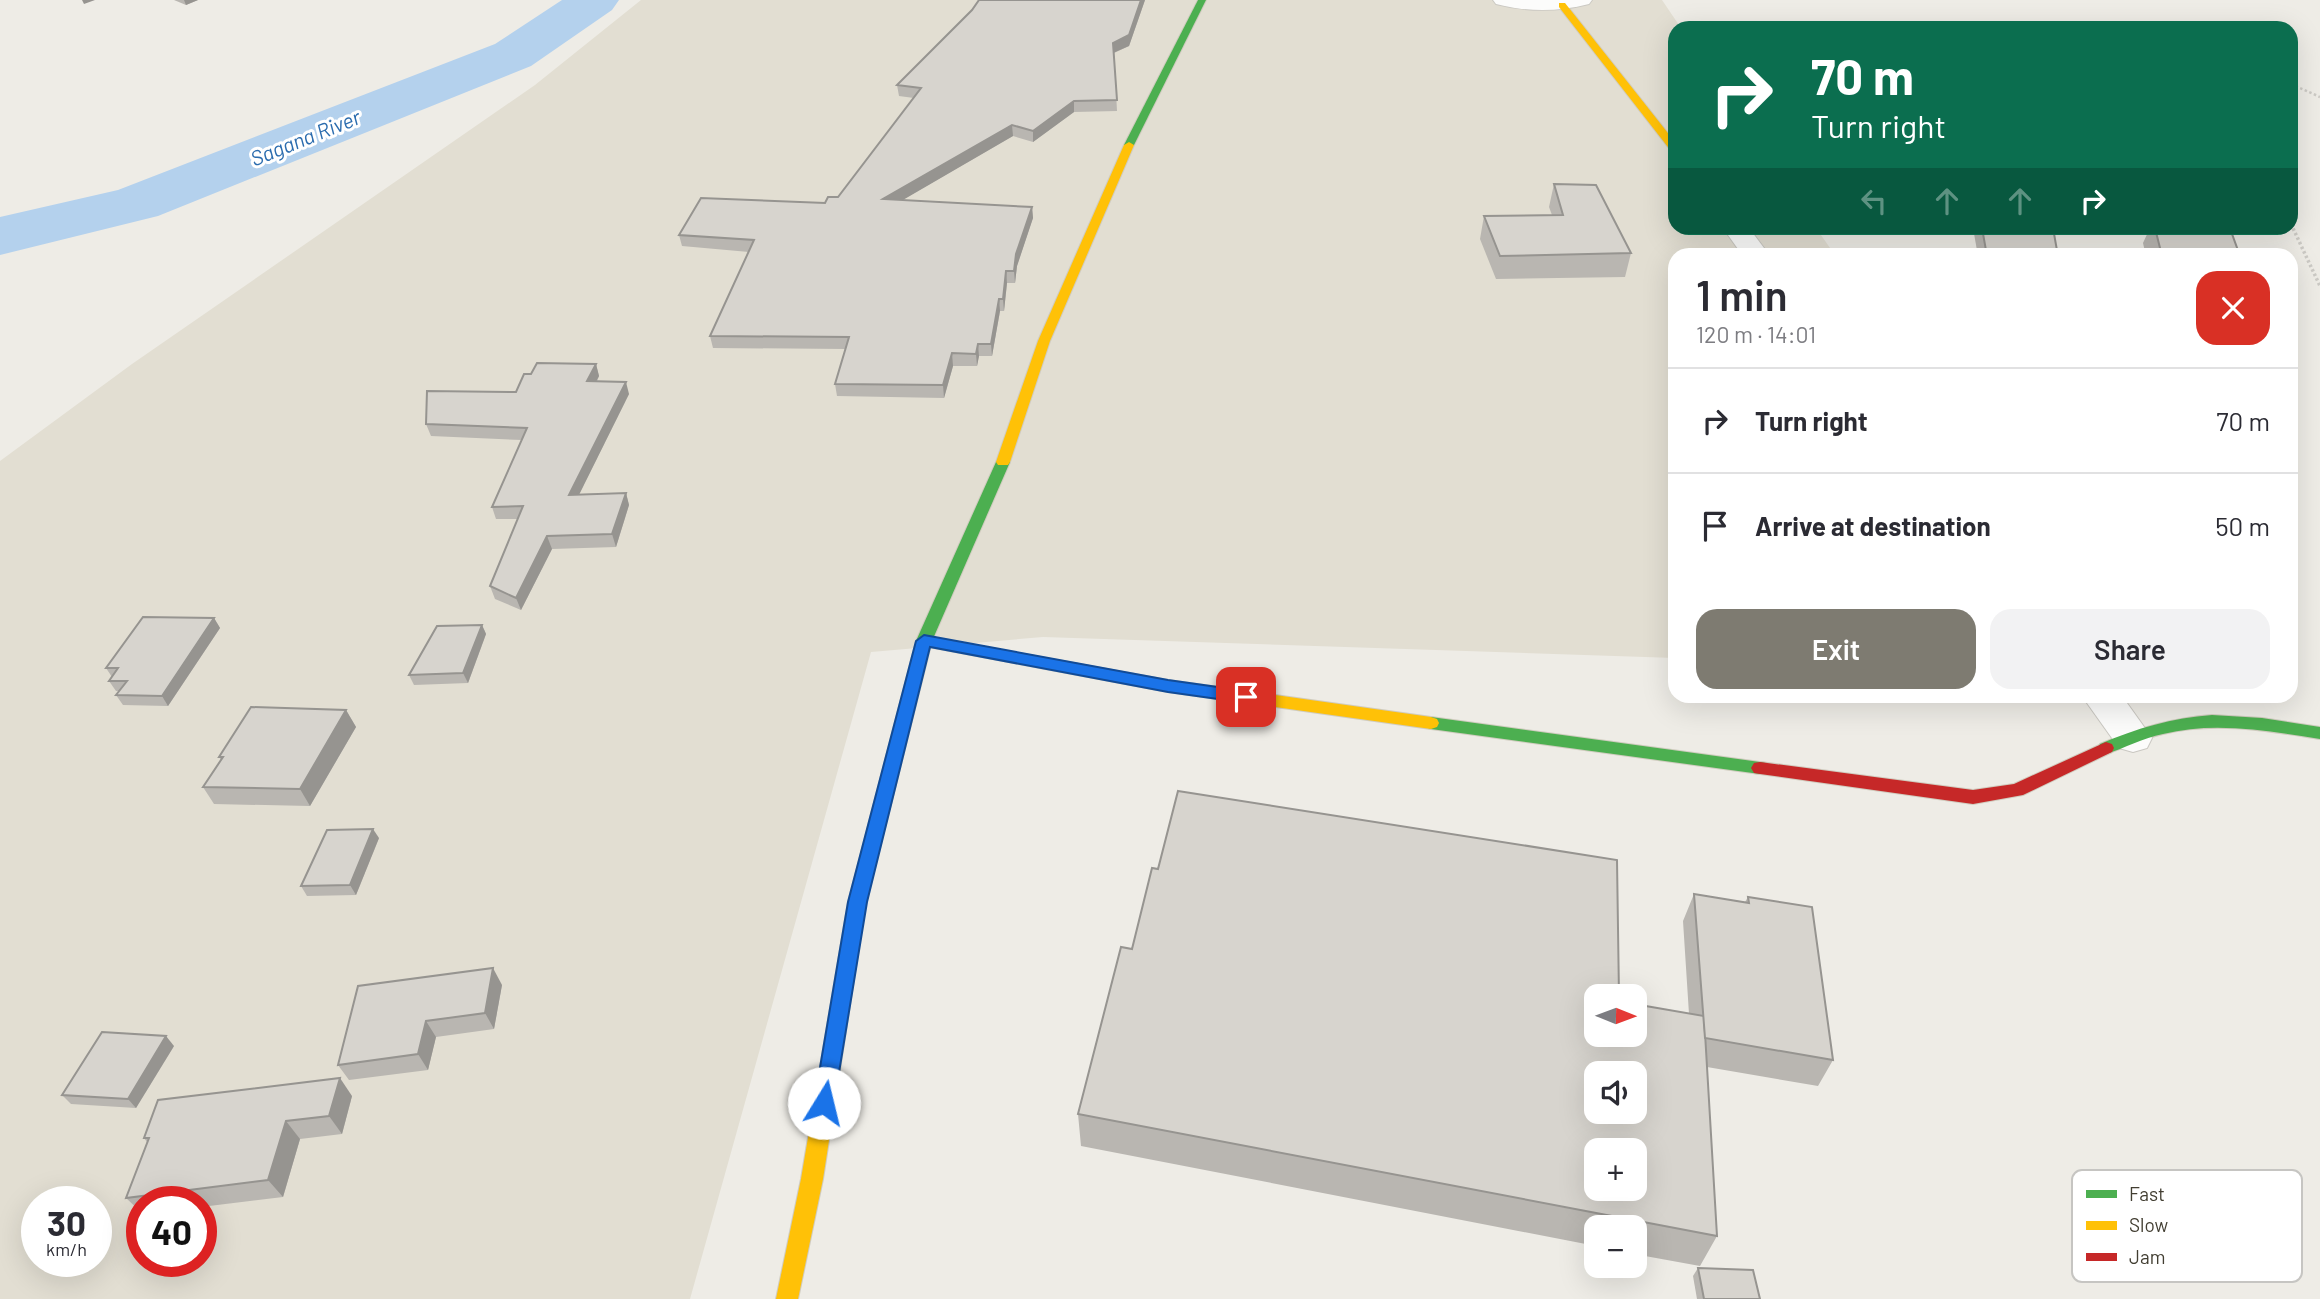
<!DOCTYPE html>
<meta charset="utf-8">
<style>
:root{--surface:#fff;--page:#f2f2f3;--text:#2b2b33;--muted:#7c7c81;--line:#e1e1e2;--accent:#7e7b71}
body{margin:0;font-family:Barlow,sans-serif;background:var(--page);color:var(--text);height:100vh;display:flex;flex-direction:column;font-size:26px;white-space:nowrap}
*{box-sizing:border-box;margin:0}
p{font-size:23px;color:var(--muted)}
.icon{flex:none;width:38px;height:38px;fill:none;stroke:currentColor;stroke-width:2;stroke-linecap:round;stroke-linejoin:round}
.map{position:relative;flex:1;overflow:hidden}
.details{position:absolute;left:1668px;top:248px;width:630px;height:455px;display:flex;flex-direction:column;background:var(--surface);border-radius:21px;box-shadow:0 7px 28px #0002}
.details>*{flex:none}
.banner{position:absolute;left:1668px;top:21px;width:630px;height:214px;border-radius:21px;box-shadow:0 7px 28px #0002;background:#0b6e4f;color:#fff;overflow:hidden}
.needle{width:46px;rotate:91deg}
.controls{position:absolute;left:1584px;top:984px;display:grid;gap:14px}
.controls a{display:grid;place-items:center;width:63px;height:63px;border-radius:14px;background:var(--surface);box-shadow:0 7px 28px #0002;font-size:35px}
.speed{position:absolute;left:21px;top:1186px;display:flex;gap:14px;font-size:35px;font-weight:700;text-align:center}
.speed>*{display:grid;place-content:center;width:91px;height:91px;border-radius:50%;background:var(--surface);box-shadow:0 7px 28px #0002;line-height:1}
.speed small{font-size:18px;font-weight:400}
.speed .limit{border:10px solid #d22;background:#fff;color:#111}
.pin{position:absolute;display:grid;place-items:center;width:60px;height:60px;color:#fff;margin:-30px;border-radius:14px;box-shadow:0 4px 10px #0006}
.me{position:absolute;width:77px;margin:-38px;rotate:9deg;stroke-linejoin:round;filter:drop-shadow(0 0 5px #0008)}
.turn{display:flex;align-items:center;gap:24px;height:147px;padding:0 28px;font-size:32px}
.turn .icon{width:91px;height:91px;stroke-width:2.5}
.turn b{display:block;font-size:49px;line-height:60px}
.lanes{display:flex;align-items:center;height:66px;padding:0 28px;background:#0003;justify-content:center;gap:35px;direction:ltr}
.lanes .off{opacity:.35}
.round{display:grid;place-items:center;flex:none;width:74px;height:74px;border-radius:21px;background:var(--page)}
.headline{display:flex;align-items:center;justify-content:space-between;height:119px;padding:0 28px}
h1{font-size:42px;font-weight:600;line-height:52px}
.button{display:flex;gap:14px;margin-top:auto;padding:14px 28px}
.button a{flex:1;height:80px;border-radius:21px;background:var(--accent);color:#fff;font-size:28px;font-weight:600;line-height:80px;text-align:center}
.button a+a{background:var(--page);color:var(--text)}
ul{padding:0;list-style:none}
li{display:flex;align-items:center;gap:21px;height:105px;padding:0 28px;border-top:2px solid var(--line)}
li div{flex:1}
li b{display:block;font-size:26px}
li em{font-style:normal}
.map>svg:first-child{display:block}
</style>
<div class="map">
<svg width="2320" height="1299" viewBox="0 0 2320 1299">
<rect width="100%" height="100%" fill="#eeece6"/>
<path fill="#e2ded2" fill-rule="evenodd" d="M 641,0 L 1662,0 L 1681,28 L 1675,28 L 1675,228 L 1816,228 L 1835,255 L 1675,256 L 1675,658 L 1043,637 L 871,652 L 690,1299 L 0,1299 L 0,461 L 132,364 L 535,85 ZM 37,1202 L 96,1202 L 96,1262 L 37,1262 ZM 142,1202 L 201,1202 L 201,1262 L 142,1262 Z"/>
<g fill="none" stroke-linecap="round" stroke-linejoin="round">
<polygon fill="#b4d1ed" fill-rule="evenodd" points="562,0 619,0 612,10 531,66 158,216 0,255 0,217 118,190 495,44"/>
<g stroke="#cac8c2" stroke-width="2">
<g id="street">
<path d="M 1493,0 L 1592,0 L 1589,4 C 1557,12 1528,12 1496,4 Z"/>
<polygon points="1723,228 1749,228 1770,256 1743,256"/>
<polygon points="2082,696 2122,696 2152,738 2147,748 2133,752 2119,748"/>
</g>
</g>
<g stroke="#d0ccbf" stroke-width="2">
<g id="fast">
<polygon points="1198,0 1206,0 1134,145 1125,147 1124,145"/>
<polygon points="1003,458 1010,462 932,641 875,868 872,873 866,875 860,873 857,868 916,641 996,462"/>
<path d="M 2212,715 L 2262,718 L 2320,727 L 2320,739 C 2268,731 2215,721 2163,734 C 2143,738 2125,748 2106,754 L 2100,752 L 2098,748 L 2100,744 C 2137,728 2172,718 2212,715 Z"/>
<polygon points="1431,717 1760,762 1766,763 1769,768 1766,773 1760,774 1431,729 1425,727 1423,723 1425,719"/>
</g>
</g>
<g stroke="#d0ccbf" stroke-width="2">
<g id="slow">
<polygon points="1559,3 1565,3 1675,142 1675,152 1671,151 1559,7"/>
<polygon points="1129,142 1134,145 1050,341 1010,462 1008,465 998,465 996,462 1038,341 1124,145"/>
<polygon points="924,636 1168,680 1431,717 1437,719 1439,723 1437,727 1431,729 1168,692 918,645 916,641"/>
<polygon points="866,861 872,863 875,868 866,902 823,1179 798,1299 776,1299 801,1179 848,902 857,868 860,863"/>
</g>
</g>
<g stroke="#d0ccbf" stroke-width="2">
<polygon id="jam" points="2106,742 2112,744 2114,748 2112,752 2023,795 1973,804 1760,774 1754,773 1751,768 1754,763 1760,762 1973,790 2014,784"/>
</g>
<polyline stroke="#cccac5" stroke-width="2.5" stroke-dasharray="2.5 2.5" stroke-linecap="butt" points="2291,84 2320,97"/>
<polyline stroke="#cccac5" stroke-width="3.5" stroke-dasharray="2.5 2.5" stroke-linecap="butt" points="2291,224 2320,286"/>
<use href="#street" fill="#fcfcfb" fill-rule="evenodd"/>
<use href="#fast" fill="#4caf50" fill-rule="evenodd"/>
<use href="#slow" fill="#ffc107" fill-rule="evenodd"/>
<use href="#jam" fill="#c62828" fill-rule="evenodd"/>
</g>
<g fill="#b9b6b1">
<polygon points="174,0 198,0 186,5"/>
<polygon points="979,0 1145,0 1129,46 1114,53 1117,111 1074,112 1033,142 1013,136 902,200 1032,207 1033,218 1017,266 1015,283 1007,283 1004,311 1000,311 992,356 979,356 977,366 953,366 944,398 837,396 835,384 846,349 713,348 710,336 749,252 682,246 679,235 825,203 838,197 914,98 899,96 897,85 972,10"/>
<polygon points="1554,184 1631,253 1625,277 1496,279 1480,239 1484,216 1552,215 1549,207"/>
<polygon points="1973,228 2053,228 2058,256 1978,256"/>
<polygon points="2150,228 2191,228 2240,256 2146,256 2143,243"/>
<polygon points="596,364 599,376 597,381 629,394 579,494 626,493 629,505 616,547 552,549 521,610 495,599 490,586 518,519 496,519 492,507 522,440 431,436 426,424 516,392 531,374"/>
<polygon points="214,618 220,628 168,706 123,705 116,695 120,691 116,691 109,681 112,677 106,668"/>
<polygon points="482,625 486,634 468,683 414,685 409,675"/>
<polygon points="346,710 356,727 310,806 214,804 203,787 221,760 219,757"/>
<polygon points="379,838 356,895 307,896 301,886"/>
<polygon points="1694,894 1745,902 1748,897 1833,1060 1818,1086 1707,1067 1717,1236 1700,1266 1634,1254 1634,1227 1596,1227 1596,1246 1081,1146 1078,1114 1596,1034 1689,1014 1683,921"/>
<polygon points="502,985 494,1029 436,1037 428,1070 349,1080 338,1065"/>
<polygon points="174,1046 136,1108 71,1104 62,1095"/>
<polygon points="352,1096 342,1134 300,1139 283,1197 201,1207 201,1202 142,1202 142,1213 126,1198 147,1142 144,1138"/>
<polygon points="1698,1268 1760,1299 1697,1299 1693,1276"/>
</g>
<g fill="#969490">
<polygon points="82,0 95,0 84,4"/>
<polygon points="184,0 198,0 186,5"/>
<polygon points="1141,0 1145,0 1129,46 1113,53 1113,43"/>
<polygon points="1074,101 1074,112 1033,142 1033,131"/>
<polygon points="1012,125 1013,136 884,211 883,199"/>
<polygon points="1032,207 1033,218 1017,266 1015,283 1014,271 1016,254"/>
<polygon points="1006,271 1007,283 1004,311 1003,299"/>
<polygon points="999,299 1000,311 992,356 991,344"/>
<polygon points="978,344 979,356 977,366 976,354"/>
<polygon points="952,353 953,366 944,398 943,385"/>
<polygon points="596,364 599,376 590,393 587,381"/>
<polygon points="626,382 629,394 573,507 569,495"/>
<polygon points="626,493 629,505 616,547 612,534"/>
<polygon points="547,536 552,549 521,610 516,598"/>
<polygon points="214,618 220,628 168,706 162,696"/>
<polygon points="482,625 486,634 468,683 463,673"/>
<polygon points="346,710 356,727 310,806 300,789"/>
<polygon points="373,829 379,838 356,895 350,885"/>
<polygon points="493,968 502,985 494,1029 485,1013"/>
<polygon points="426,1021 436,1037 428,1070 418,1054"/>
<polygon points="166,1036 174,1046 136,1108 128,1099"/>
<polygon points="340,1078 352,1096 342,1134 329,1116"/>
<polygon points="286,1121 300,1139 283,1197 268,1180"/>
</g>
<g fill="#d7d4ce" stroke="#969490" stroke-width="2" fill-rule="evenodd">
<polygon points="979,0 1141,0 1129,35 1113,43 1117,100 1074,101 1033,131 1012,125 883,199 1032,207 1016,254 1014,271 1006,271 1003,299 999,299 991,344 978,344 976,354 952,353 943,385 835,384 849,337 710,336 754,240 679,235 701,198 825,203 828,197 838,197 921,88 897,85 972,10"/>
<polygon points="1554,184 1596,185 1631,253 1500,256 1484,216 1563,215"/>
<polygon points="1982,228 2053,228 2058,256 1987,256"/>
<polygon points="2155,228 2191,228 2232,234 2240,256 2162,256"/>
<polygon points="537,363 596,364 587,381 626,382 569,495 626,493 612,534 547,536 516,598 490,586 523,506 492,507 527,428 426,424 427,391 516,392 524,374 531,374"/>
<polygon points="143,617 214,618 162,696 116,695 127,681 109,681 118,668 106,668"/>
<polygon points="482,625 463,673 409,675 437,626"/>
<polygon points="251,707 346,710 300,789 203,787 223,757 219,757"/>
<path d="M 1178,791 L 1617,860 L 1619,996 L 1596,996 L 1596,1034 L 1634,1034 L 1634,1004 L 1704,1016 L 1717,1236 L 1078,1114 L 1121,947 L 1132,949 L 1152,868 L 1158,869 ZM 1596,1073 L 1634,1073 L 1634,1111 L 1596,1111 ZM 1596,1150 L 1634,1150 L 1634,1188 L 1596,1188 Z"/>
<polygon points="373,829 350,885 301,886 327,830"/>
<polygon points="1694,894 1749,903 1748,897 1812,907 1833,1060 1705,1038"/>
<polygon points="493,968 485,1013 426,1021 418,1054 338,1065 358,986"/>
<polygon points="102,1032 166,1036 128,1099 62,1095"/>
<polygon points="340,1078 329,1116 286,1121 268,1180 126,1198 149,1138 144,1138 158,1100"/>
<polygon points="1698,1268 1753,1270 1760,1299 1704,1299"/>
</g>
<polygon fill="#1a73e8" stroke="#114b97" stroke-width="2" points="924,635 1168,680 1246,691 1254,697 1246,703 1168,692 930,647 867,902 834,1103 831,1110 824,1113 817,1110 814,1103 848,902 916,641"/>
<g text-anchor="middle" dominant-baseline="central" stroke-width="6" stroke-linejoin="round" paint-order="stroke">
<g font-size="21" font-style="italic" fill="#2b6cae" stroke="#fff">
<text transform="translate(305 137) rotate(-22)">Sagana River</text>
</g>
</g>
<rect x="2072" y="1170" width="230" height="112" rx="10" fill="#fff" stroke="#c6c5c2" stroke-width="2"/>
<rect x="2086" y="1190" width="31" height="8" fill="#4caf50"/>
<rect x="2086" y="1221" width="31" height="9" fill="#ffc107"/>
<rect x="2086" y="1253" width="31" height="8" fill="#c62828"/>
<g font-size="19" fill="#423e32">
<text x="2129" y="1201">Fast</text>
<text x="2129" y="1232">Slow</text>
<text x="2129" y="1264">Jam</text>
</g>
</svg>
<div class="controls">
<a><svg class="needle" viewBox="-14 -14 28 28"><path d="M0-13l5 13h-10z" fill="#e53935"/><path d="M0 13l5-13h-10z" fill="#7c7c81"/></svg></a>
<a><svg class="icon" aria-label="sound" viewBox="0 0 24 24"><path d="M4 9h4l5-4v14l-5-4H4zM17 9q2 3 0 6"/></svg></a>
<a>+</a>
<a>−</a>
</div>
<div class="speed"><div>30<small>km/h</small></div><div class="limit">40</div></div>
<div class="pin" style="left:1246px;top:697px;background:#d93025"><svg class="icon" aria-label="arrive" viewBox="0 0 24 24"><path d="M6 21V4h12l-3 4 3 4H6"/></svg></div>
<svg class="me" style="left:824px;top:1103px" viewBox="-20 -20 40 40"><circle r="19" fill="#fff"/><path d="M0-13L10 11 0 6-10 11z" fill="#1a73e8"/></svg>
<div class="banner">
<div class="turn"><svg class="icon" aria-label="right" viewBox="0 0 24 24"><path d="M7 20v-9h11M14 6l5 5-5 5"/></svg><div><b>70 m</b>Turn right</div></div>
<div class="lanes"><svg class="icon off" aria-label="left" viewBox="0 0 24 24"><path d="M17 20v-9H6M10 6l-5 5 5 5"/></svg><svg class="icon off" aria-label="ahead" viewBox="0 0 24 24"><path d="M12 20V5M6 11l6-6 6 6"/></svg><svg class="icon off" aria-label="ahead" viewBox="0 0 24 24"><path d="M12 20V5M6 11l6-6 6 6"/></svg><svg class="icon" aria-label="right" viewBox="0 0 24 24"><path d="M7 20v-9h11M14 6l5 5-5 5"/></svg></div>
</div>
<section class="details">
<div class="headline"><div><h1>1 min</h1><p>120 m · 14:01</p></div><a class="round" style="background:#d93025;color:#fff"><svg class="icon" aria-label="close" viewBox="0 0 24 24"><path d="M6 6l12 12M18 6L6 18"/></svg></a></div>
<ul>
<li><svg class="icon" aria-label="right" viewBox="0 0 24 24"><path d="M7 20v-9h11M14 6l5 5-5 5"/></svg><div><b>Turn right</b></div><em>70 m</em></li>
<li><svg class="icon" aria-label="arrive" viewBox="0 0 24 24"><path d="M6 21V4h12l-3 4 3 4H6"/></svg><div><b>Arrive at destination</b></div><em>50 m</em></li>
</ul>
<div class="button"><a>Exit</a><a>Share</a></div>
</section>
</div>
